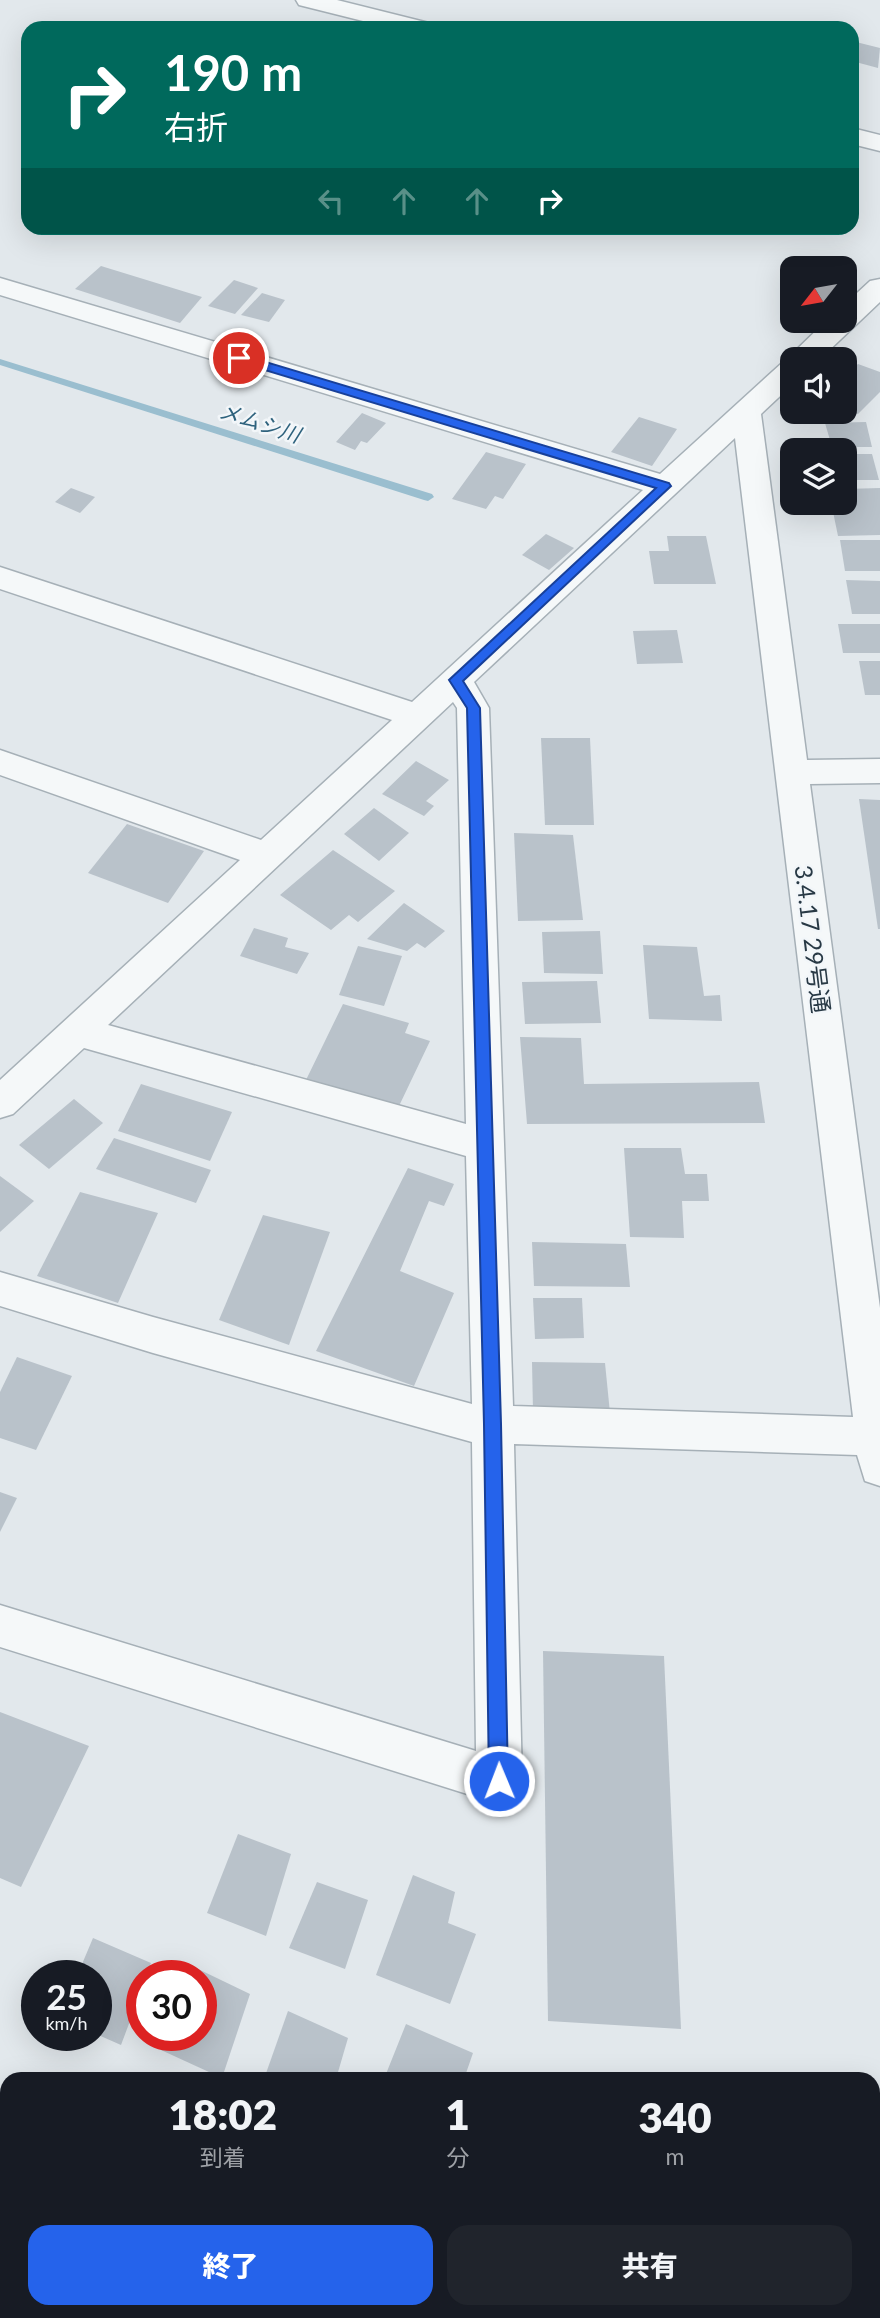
<!DOCTYPE html>
<html lang="ja">
<meta charset="utf-8">
<style>
:root{--surface:#171b24;--page:#20242c;--text:#f1f3f6;--muted:#9ea1a6;--accent:#2563eb}
body{margin:0;font-family:Lato,"Noto Sans JP",sans-serif;background:var(--page);color:var(--text);height:100vh;display:flex;flex-direction:column;font-size:26px;white-space:nowrap}
*{box-sizing:border-box;margin:0}
p{font-size:23px;color:var(--muted)}
.icon{flex:none;width:38px;height:38px;fill:none;stroke:currentColor;stroke-width:2;stroke-linecap:round;stroke-linejoin:round}
.map{position:relative;flex:1;overflow:hidden}
.sheet{position:absolute;left:0px;top:2072px;width:880px;height:247px;display:flex;flex-direction:column;background:var(--surface);border-radius:21px 21px 0 0;box-shadow:0 7px 28px #0002}
.sheet>*{flex:none}
.guide{position:absolute;left:21px;top:21px;width:838px;height:214px;border-radius:21px;box-shadow:0 7px 28px #0002;background:#00695c;color:#fff;overflow:hidden}
.needle{width:46px;rotate:239deg}
.tools{position:absolute;left:780px;top:256px;display:grid;gap:14px}
.tools a{display:grid;place-items:center;width:77px;height:77px;border-radius:14px;background:var(--surface);box-shadow:0 7px 28px #0002;font-size:35px}
.speed{position:absolute;left:21px;top:1960px;display:flex;gap:14px;font-size:35px;font-weight:700;text-align:center}
.speed>*{display:grid;place-content:center;width:91px;height:91px;border-radius:50%;background:var(--surface);box-shadow:0 7px 28px #0002;line-height:1}
.speed small{font-size:18px;font-weight:400}
.speed .limit{border:10px solid #d22;background:#fff;color:#111}
.pin{position:absolute;display:grid;place-items:center;width:60px;height:60px;color:#fff;margin:-30px;border:4px solid #fff;border-radius:50%;box-shadow:0 2px 7px #0007}
.me{position:absolute;width:77px;margin:-38px;rotate:359deg;stroke-linejoin:round;filter:drop-shadow(0 0 5px #0008)}
.turn{display:flex;align-items:center;gap:24px;height:147px;padding:0 28px;font-size:32px}
.turn .icon{width:91px;height:91px;stroke-width:2.5}
.turn b{display:block;font-size:49px;line-height:60px}
.lanes{display:flex;align-items:center;height:66px;padding:0 28px;background:#0003;justify-content:center;gap:35px;direction:ltr}
.lanes .off{opacity:.35}
.eta{display:flex;justify-content:space-evenly;align-items:center;height:119px;text-align:center}
.eta b{font-size:42px;font-weight:800;line-height:49px}
.action{display:flex;gap:14px;margin-top:auto;padding:14px 28px}
.action a{flex:1;height:80px;border-radius:21px;background:var(--accent);color:#fff;font-size:28px;font-weight:800;line-height:80px;text-align:center}
.action a+a{background:var(--page);color:var(--text)}
.map>svg:first-child{display:block}
</style>
<div class="map">
<svg width="880" height="2318" viewBox="0 0 880 2318">
<rect width="100%" height="100%" fill="#e2e8ec"/>
<g fill="none" stroke-linecap="round" stroke-linejoin="round">
<polygon fill="#9abecf" fill-rule="evenodd" points="0,359 432,494 434,497 428,501 424,500 0,365"/>
</g>
<g fill="#b9c2ca">
<polygon points="852,41 880,48 878,68 852,61"/>
<polygon points="101,266 202,297 180,323 75,289"/>
<polygon points="234,280 258,288 235,314 208,306"/>
<polygon points="262,293 285,300 269,322 241,315"/>
<polygon points="858,364 880,372 880,392 858,414 845,409 845,370 849,372"/>
<polygon points="362,413 386,423 367,443 361,441 355,450 336,442"/>
<polygon points="639,417 677,429 652,466 611,452"/>
<polygon points="866,422 872,447 832,447 825,423"/>
<polygon points="486,452 526,464 503,499 495,496 486,509 452,499"/>
<polygon points="845,454 872,454 879,480 845,480"/>
<polygon points="71,488 95,497 80,513 55,502"/>
<polygon points="880,488 880,535 838,536 831,502 845,502 845,489"/>
<polygon points="546,534 574,548 549,570 522,555"/>
<polygon points="667,536 706,536 716,584 654,584 649,551 669,551"/>
<polygon points="840,540 880,540 880,571 845,571"/>
<polygon points="846,580 880,581 880,614 852,614"/>
<polygon points="838,624 880,624 880,653 843,653"/>
<polygon points="677,630 683,663 637,664 633,631"/>
<polygon points="859,661 880,661 880,695 865,695"/>
<polygon points="541,738 590,738 594,825 545,825"/>
<polygon points="416,761 449,780 426,801 434,806 424,816 382,794"/>
<polygon points="859,799 880,800 880,929 878,929"/>
<polygon points="374,808 409,833 379,861 344,834"/>
<polygon points="127,824 204,851 168,903 88,873"/>
<polygon points="514,833 573,835 583,920 518,921"/>
<polygon points="333,850 395,891 358,922 349,915 331,930 280,895"/>
<polygon points="404,903 445,931 425,948 417,943 407,951 367,939"/>
<polygon points="254,928 288,938 285,947 309,953 297,974 240,956"/>
<polygon points="600,931 603,974 544,973 542,932"/>
<polygon points="643,945 697,947 704,996 720,995 722,1021 649,1019"/>
<polygon points="358,946 402,956 384,1006 339,995"/>
<polygon points="597,981 601,1023 525,1024 522,982"/>
<polygon points="343,1004 409,1023 405,1033 430,1041 399,1106 306,1080"/>
<polygon points="520,1037 581,1038 584,1084 759,1082 765,1123 527,1124"/>
<polygon points="141,1084 232,1112 210,1161 118,1131"/>
<polygon points="74,1099 103,1123 49,1169 19,1145"/>
<polygon points="114,1138 211,1170 196,1203 96,1169"/>
<polygon points="624,1148 681,1148 685,1174 707,1174 709,1201 682,1201 684,1238 630,1237"/>
<polygon points="408,1168 454,1184 444,1206 429,1201 400,1271 454,1293 414,1386 316,1351"/>
<polygon points="0,1176 34,1201 0,1232"/>
<polygon points="80,1192 158,1213 118,1303 37,1276"/>
<polygon points="263,1215 330,1232 289,1345 219,1320"/>
<polygon points="532,1242 626,1244 630,1287 534,1286"/>
<polygon points="533,1298 582,1298 584,1338 535,1339"/>
<polygon points="17,1357 72,1376 36,1450 0,1438 0,1392"/>
<polygon points="532,1362 605,1363 610,1413 533,1411"/>
<polygon points="0,1492 17,1498 0,1532"/>
<polygon points="543,1651 664,1656 681,2029 548,2021"/>
<polygon points="0,1712 89,1746 21,1887 0,1878"/>
<polygon points="238,1834 291,1854 266,1936 207,1913"/>
<polygon points="413,1875 455,1892 448,1923 476,1934 450,2004 376,1975"/>
<polygon points="317,1882 368,1900 345,1969 289,1948"/>
<polygon points="93,1938 151,1963 146,1976 142,1976 142,1989 121,2045 96,2034 96,1976 77,1976"/>
<polygon points="196,1968 250,1994 222,2078 161,2050 167,2035 201,2035 201,1976 192,1976"/>
<polygon points="288,2011 348,2038 336,2079 264,2079"/>
<polygon points="406,2024 473,2053 464,2079 384,2079"/>
</g>
<g fill="none" stroke-linecap="round" stroke-linejoin="round">
<g stroke="#a6b0b7" stroke-width="3">
<g id="minor">
<polygon points="296,0 337,0 429,23 432,28 391,28 299,5"/>
<polygon points="852,128 880,135 880,151 852,144"/>
<path d="M 0,278 L 660,474 L 783,362 L 789,360 L 793,353 L 827,320 L 845,320 L 845,304 L 870,281 L 880,279 L 880,302 L 820,359 L 793,359 L 793,384 L 761,414 L 807,760 L 880,759 L 880,783 L 810,784 L 880,1308 L 880,1486 L 865,1481 L 857,1455 L 514,1444 L 522,1781 L 515,1797 L 499,1804 L 0,1647 L 0,1605 L 476,1751 L 472,1442 L 153,1353 L 0,1306 L 0,1272 L 153,1317 L 472,1404 L 466,1156 L 84,1048 L 13,1114 L 0,1118 L 0,1080 L 240,860 L 0,775 L 0,750 L 261,840 L 392,720 L 0,589 L 0,567 L 412,702 L 643,490 L 0,295 ZM 735,438 L 853,1417 L 513,1406 L 489,708 L 474,682 ZM 453,702 L 457,708 L 466,1124 L 108,1025 Z"/>
<polygon points="0,2202 7,2204 7,2256 0,2254"/>
<polygon points="155,2312 207,2312 205,2318 153,2318"/>
<polygon points="262,2312 334,2312 336,2318 264,2318"/>
</g>
</g>
<use href="#minor" fill="#f5f8f9" fill-rule="evenodd"/>
</g>
<polygon fill="#2563eb" stroke="#184099" stroke-width="2" points="239,354 669,483 671,486 463,681 480,708 501,1424 508,1781 506,1788 499,1791 492,1788 489,1781 484,1424 467,708 449,680 656,488 235,361 235,355"/>
<g text-anchor="middle" dominant-baseline="central" stroke-width="5" stroke-linejoin="round" paint-order="stroke">
<g font-size="21" font-style="italic" fill="#2e627d" stroke="#f2f6f9">
<text transform="translate(260 422) rotate(18)">メムシ川</text>
</g>
<g font-size="24" fill="#283945" stroke="#f2f6f9">
<text transform="translate(813 939) rotate(83)">3.4.17 29号通</text>
</g>
</g>
</svg>
<div class="tools">
<a><svg class="needle" viewBox="-14 -14 28 28"><path d="M0-13l5 13h-10z" fill="#e53935"/><path d="M0 13l5-13h-10z" fill="#9ea1a6"/></svg></a>
<a><svg class="icon" aria-label="sound" viewBox="0 0 24 24"><path d="M4 9h4l5-4v14l-5-4H4zM17 9q2 3 0 6"/></svg></a>
<a><svg class="icon" aria-label="layers" viewBox="0 0 24 24"><path d="M12 4l9 5-9 5-9-5zM3 14l9 5 9-5"/></svg></a>
</div>
<div class="speed"><div>25<small>km/h</small></div><div class="limit">30</div></div>
<div class="pin" style="left:239px;top:358px;background:#d93025"><svg class="icon" aria-label="arrive" viewBox="0 0 24 24"><path d="M6 21V4h12l-3 4 3 4H6"/></svg></div>
<svg class="me" style="left:499px;top:1781px" viewBox="-20 -20 40 40"><circle r="17" fill="#2563eb" stroke="#fff" stroke-width="3"/><path d="M0-11L8 9 0 5-8 9z" fill="#fff"/></svg>
<div class="guide">
<div class="turn"><svg class="icon" aria-label="right" viewBox="0 0 24 24"><path d="M7 20v-9h11M14 6l5 5-5 5"/></svg><div><b>190 m</b>右折</div></div>
<div class="lanes"><svg class="icon off" aria-label="left" viewBox="0 0 24 24"><path d="M17 20v-9H6M10 6l-5 5 5 5"/></svg><svg class="icon off" aria-label="ahead" viewBox="0 0 24 24"><path d="M12 20V5M6 11l6-6 6 6"/></svg><svg class="icon off" aria-label="ahead" viewBox="0 0 24 24"><path d="M12 20V5M6 11l6-6 6 6"/></svg><svg class="icon" aria-label="right" viewBox="0 0 24 24"><path d="M7 20v-9h11M14 6l5 5-5 5"/></svg></div>
</div>
<section class="sheet">
<div class="eta">
<div><b>18:02</b><p>到着</p></div>
<div><b>1</b><p>分</p></div>
<div><b>340</b><p>m</p></div>
</div>
<div class="action"><a>終了</a><a>共有</a></div>
</section>
</div>
